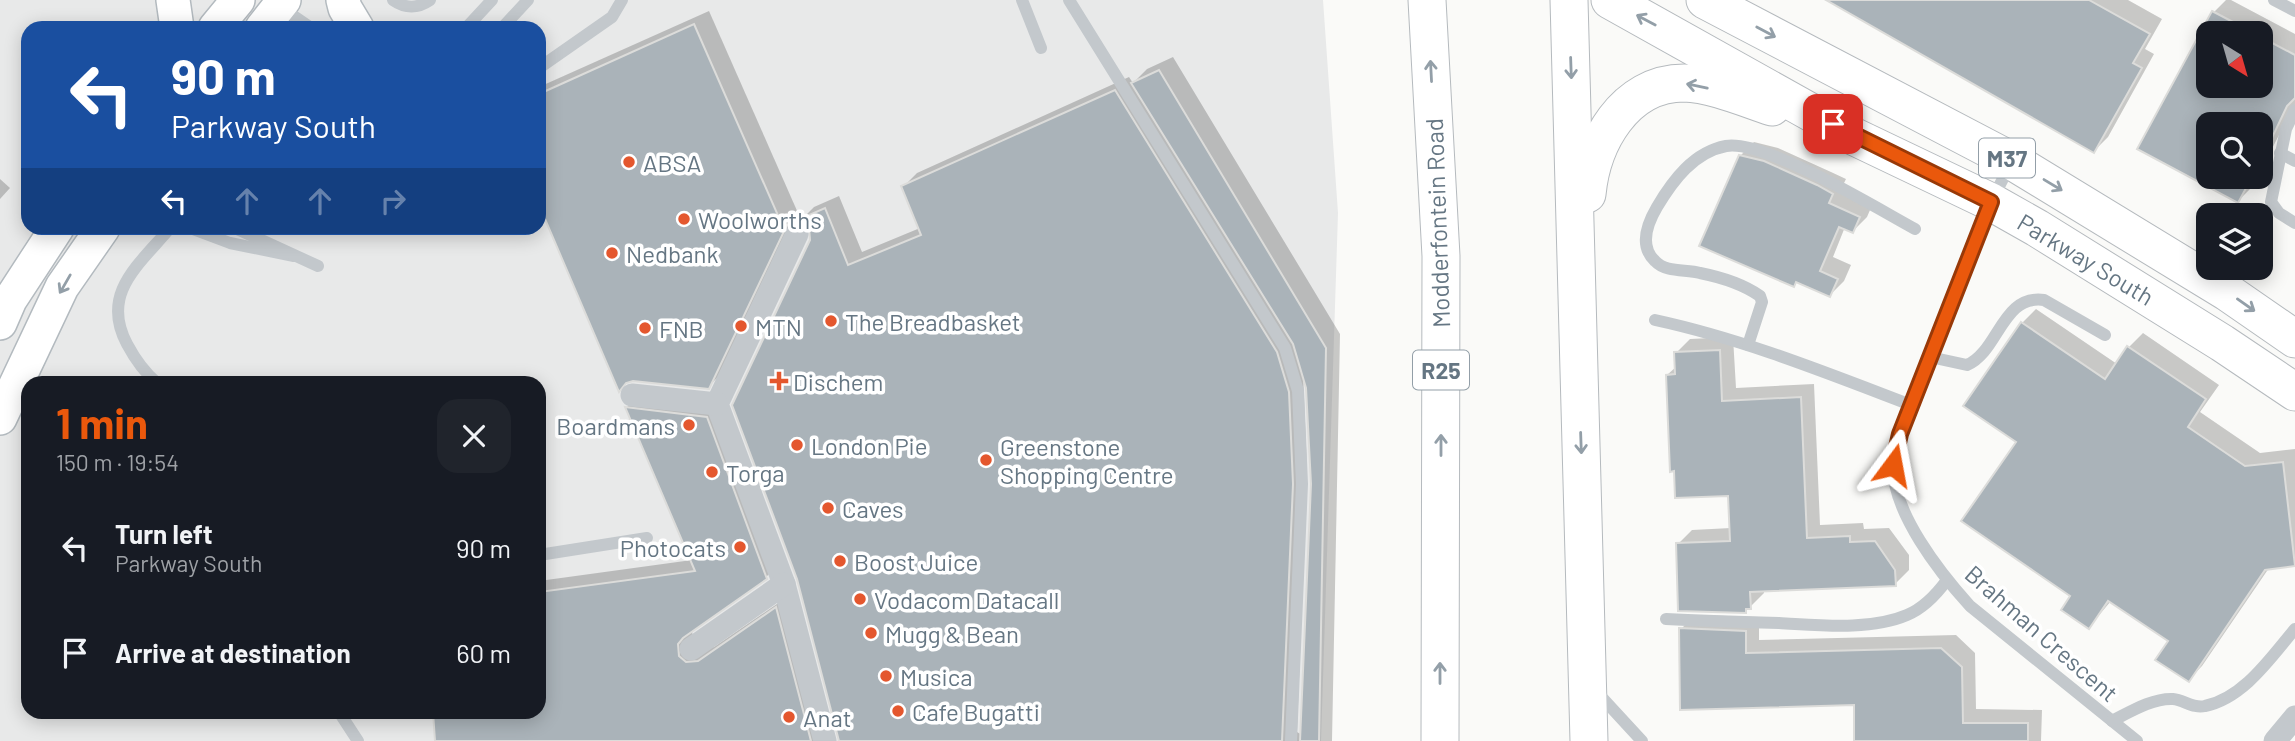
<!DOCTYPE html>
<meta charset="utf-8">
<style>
:root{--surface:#171b24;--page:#20242c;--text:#f1f3f6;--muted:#9ea1a6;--accent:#ea580c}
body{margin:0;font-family:Barlow,sans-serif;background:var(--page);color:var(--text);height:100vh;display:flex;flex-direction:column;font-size:26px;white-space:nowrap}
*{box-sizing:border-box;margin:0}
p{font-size:23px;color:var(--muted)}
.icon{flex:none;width:38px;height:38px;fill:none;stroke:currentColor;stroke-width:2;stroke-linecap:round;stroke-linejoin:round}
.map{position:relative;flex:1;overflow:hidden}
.side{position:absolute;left:21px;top:376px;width:525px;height:343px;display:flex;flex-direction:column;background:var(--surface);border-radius:21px;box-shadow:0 4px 18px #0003}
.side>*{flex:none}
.top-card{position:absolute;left:21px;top:21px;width:525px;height:214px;border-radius:21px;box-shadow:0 4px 18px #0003;background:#1a4fa0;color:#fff;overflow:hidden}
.needle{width:46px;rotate:143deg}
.controls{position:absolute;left:2196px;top:21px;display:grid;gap:14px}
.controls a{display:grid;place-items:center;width:77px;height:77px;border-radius:14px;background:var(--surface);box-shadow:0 4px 18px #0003;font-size:35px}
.pin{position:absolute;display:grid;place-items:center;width:60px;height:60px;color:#fff;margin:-30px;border-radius:14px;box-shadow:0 4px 10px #0006}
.me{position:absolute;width:77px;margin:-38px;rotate:13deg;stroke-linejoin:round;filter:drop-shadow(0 0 5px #0008)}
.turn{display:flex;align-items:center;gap:24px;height:147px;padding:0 35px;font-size:32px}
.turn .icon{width:91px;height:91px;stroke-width:2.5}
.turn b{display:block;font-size:49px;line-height:60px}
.lanes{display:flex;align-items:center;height:66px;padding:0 35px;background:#0003;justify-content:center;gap:35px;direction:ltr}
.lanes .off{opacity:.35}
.round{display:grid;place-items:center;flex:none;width:74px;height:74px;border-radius:21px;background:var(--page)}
.headline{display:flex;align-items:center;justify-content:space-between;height:119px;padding:0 35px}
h1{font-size:42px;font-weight:700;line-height:52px;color:var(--accent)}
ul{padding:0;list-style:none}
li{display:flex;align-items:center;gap:21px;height:105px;padding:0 35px}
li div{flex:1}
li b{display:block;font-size:26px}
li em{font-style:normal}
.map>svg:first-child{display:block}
</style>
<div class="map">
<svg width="2295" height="741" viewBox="0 0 2295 741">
<rect width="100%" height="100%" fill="#fafaf8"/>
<path fill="#e8e9e9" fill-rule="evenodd" d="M 0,0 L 1323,0 L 1338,213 L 1321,741 L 0,741 ZM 28,28 L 539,28 L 539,228 L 28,228 ZM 28,383 L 539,383 L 539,712 L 28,712 Z"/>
<g fill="#0003" fill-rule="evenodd">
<polygon points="1825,0 2128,0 2162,19 2145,49 2154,54 2108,137 2094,151 1844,8"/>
<path d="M 2226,0 L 2231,0 L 2295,34 L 2295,104 L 2261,170 L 2261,124 L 2208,124 L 2208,177 L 2257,177 L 2252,187 L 2238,201 L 2140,148 L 2214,12 ZM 2208,33 L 2261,33 L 2261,86 L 2208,86 Z"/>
<polygon points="709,11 798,213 722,373 708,387 539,200 539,87"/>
<path d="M 1173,57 L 1340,334 L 1332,741 L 839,741 L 810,226 L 801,220 L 814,207 L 839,196 L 862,252 L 920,228 L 903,187 L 917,173 L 1129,77 L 1133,83 L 1147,69 ZM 1303,374 L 1308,388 L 1312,484 L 1302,735 L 1297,732 L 1307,469 Z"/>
<polygon points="1754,142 1778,148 1831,172 1846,179 1841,189 1873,203 1867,217 1853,231 1845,227 1833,257 1851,265 1844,281 1830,295 1798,281 1794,285 1740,156"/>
<polygon points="0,179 10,188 0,199"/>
<polygon points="2036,309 2117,364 2129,347 2143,333 2219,385 2200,412 2260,453 2295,449 2295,564 2269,568 2202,666 2188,680 2170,641 2111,601 2089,627 2073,595 2018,441 2022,323"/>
<polygon points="1733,337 1736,388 1814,384 1820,525 1863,523 1864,529 1889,528 1909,555 1909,570 1895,584 1764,590 1764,593 1745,612 1678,544 1692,530 1731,528 1729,494 1667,375 1677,366 1676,353 1690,339"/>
<polygon points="641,394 721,404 780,563 766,577 692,629 693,642 700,649 714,647 790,595 829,737 836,741 437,741 539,712 539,581 692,560 627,407"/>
<polygon points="1695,615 1759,617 1759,640 1956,635 1975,653 1976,709 2042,710 2041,741 1856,741 1856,703 1681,629"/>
</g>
<g fill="#aab3b9" stroke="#dcdcda" stroke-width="2">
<polygon points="1826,0 2089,0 2150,34 2133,63 2142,68 2094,153"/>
<polygon points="2212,11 2254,33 2208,33 2208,86 2261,86 2261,37 2295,55 2295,98 2287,106 2261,161 2261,124 2208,124 2208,177 2252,177 2238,203 2137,149"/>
<polygon points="694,24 783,227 787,225 709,389 633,381 626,383 619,392 539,205 539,94"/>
<polygon points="1159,70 1326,348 1319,741 1300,741 1311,484 1306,388 1293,344 1131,83"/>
<polygon points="1115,90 1277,352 1289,392 1293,484 1282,741 839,741 797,579 732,405 810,240 809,227 798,220 825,208 848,265 921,235 901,186"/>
<polygon points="1739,155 1764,161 1817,185 1833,194 1829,203 1860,217 1853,233 1839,227 1820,271 1838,279 1830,297 1796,282 1794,287 1699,246"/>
<polygon points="2021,322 2105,379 2127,346 2206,399 2188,427 2245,466 2283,462 2295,566 2265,570 2189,682 2155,660 2168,641 2108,601 2089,629 2061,610 2070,596 1961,521 2016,442 1963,406"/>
<polygon points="1720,350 1722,401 1801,397 1807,538 1850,536 1850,542 1875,541 1895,570 1896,586 1750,592 1751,609 1746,609 1746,613 1678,611 1676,543 1730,541 1728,496 1675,498 1674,471 1670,472 1666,375 1675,374 1674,352"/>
<polygon points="625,407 707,417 767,579 683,638 678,644 679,656 686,662 698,661 776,607 811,741 435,741 433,712 539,712 539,592 695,571"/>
<polygon points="1679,628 1746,631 1746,653 1941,648 1962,667 1963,723 2028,723 2028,741 1854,741 1854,705 1680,710"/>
</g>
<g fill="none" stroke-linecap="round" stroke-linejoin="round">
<g stroke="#b3babf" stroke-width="36">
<g id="secondary">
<polyline points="173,0 177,28"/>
<polyline points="343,0 345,8 357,28"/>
<polyline points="215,28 238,0"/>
<polyline points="262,28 284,0"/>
<polyline points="0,323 10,300 57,228"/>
<polyline points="0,418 62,287 103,228"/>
</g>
</g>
<g stroke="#b5babe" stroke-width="39">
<g id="primary">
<polyline points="1427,0 1441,256 1440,741"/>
<polyline points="1569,0 1589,741"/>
<polyline points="1610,0 1855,137 1991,202 2037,228 2222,343 2295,392"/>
<polyline points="1705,0 2012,161 2227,292 2295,339"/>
<path d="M 1587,194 C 1592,143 1624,83 1684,83 C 1713,84 1745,98 1772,107"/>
</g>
</g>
<g stroke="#c3c8cc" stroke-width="12">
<path d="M 393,0 C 406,9 417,9 430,0"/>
<polyline points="1022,0 1041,48"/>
<polyline points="1069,0 1285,348 1298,391 1302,484 1291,741"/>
<polyline points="2274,0 2295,11"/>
<polyline points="279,6 311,28"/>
<polyline points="466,28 492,0"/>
<polyline points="502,28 528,0"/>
<polyline points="539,68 612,17 622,0"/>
<polyline points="2295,110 2286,129 2271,202 2279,213 2295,223"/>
<polyline points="2280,153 2295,161"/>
<path d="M 2011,163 L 1991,202 L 1900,434 C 1897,444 1893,455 1893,465 C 1892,512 1940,573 1970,606 L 2137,741"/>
<polyline points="190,228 230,243 294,256"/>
<polyline points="235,228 318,266"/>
<path d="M 1655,320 C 1743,339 1827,373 1911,405"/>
<path d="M 1748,345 L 1762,302 L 1760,296 C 1743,284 1720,277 1700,273 C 1686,269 1666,273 1655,261 C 1639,246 1647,224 1657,207 C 1673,180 1694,152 1726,146 C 1764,139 1878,209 1915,229"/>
<path d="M 1930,357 L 1967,365 C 1999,351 2002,294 2044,300 L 2105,335"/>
<path d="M 157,383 C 144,372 135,359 127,344 C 100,293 139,265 170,228"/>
<polyline points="191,383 206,383"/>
<polyline points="539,555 647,538"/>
<path d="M 1666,619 C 1704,621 1741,622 1779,623 C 1818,625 1870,631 1907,615 C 1924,608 1936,595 1947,580"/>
<polyline points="1595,690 1642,741"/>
<polyline points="339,712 358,741"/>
<path d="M 2112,721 C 2130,712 2152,698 2173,699 C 2184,700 2194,709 2205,706 C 2244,698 2271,657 2295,629"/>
</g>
<g stroke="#c3c8cc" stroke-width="23">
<polyline points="797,234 717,404 784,584 825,741"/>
<polyline points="632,395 717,404"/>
<polyline points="691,649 784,584"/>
<polyline points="2275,741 2295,717"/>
</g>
<use href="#secondary" stroke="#fff" stroke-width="33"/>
<use href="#primary" stroke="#fff" stroke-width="37"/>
</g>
<defs><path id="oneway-shaft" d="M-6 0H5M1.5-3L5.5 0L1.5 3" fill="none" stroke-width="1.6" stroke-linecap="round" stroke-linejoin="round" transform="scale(1.75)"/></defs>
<g stroke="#939fa8">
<use href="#oneway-shaft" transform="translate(1646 20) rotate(-152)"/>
<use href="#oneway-shaft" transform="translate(1766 32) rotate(28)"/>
<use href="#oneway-shaft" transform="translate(1571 68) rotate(88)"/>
<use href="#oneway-shaft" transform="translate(1431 71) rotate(-93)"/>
<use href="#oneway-shaft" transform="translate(1697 86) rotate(-168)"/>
<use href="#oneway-shaft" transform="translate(2053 185) rotate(31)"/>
<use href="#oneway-shaft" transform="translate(65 284) rotate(120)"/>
<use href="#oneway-shaft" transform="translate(2246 305) rotate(35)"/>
<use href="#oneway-shaft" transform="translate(1581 443) rotate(88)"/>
<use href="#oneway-shaft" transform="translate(1441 445) rotate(-90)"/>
<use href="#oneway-shaft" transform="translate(1440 673) rotate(-90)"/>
</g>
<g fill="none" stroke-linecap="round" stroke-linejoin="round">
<g stroke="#983908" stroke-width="18">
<polyline id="route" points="1833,124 1991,202 1900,434 1893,465"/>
</g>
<use href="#route" stroke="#ea580c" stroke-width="12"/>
</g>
<g fill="#e4572e" stroke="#fff" stroke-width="2.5">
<circle cx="629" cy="162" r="7"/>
<circle cx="684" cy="219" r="7"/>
<circle cx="612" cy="253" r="7"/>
<circle cx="831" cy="321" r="7"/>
<circle cx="741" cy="326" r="7"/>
<circle cx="645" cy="328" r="7"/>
<path d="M775.5 370.5h7v7h7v7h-7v7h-7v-7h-7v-7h7z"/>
<circle cx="689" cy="425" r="7"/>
<circle cx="797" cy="445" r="7"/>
<circle cx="986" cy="460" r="7"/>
<circle cx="712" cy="472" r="7"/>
<circle cx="828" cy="508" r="7"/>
<circle cx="740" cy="547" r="7"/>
<circle cx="840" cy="561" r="7"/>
<circle cx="860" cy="599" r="7"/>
<circle cx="871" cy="633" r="7"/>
<circle cx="886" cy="676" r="7"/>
<circle cx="898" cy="711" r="7"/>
<circle cx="789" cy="717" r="7"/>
</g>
<g text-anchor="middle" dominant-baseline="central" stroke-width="7" stroke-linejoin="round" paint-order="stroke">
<g fill="#fff" stroke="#939fa8" stroke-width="2">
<rect x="1979" y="138.5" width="56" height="39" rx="5"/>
<rect x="1413" y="350.5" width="56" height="39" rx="5"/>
</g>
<g font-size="23" font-weight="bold" fill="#657683">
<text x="2007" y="158">M37</text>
<text x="1441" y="370">R25</text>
</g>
<g font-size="24" fill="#657683" stroke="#fff" text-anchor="start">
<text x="643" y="162">ABSA</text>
<text x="698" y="219">Woolworths</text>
<text x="626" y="253">Nedbank</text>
<text x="845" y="321">The Breadbasket</text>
<text x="755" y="326">MTN</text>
<text x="659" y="328">FNB</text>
<text x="793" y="381">Dischem</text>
<text x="675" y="425" text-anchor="end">Boardmans</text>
<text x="811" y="445">London Pie</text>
<text x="1000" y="446">Greenstone<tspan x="1000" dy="28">Shopping Centre</tspan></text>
<text x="726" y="472">Torga</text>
<text x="842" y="508">Caves</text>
<text x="726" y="547" text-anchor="end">Photocats</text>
<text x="854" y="561">Boost Juice</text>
<text x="874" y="599">Vodacom Datacall</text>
<text x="885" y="633">Mugg &amp; Bean</text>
<text x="900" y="676">Musica</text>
<text x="912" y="711">Cafe Bugatti</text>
<text x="803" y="717">Anat</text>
</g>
<g font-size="24" fill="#657683" stroke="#fff">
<text transform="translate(1437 223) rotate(-92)">Modderfontein Road</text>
<text transform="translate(2086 259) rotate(31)">Parkway South</text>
<text transform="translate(2042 633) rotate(41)">Brahman Crescent</text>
</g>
</g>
</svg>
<div class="controls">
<a><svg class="needle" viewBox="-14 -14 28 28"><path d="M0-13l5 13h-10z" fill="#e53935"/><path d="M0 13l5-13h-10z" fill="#9ea1a6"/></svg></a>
<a><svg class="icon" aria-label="search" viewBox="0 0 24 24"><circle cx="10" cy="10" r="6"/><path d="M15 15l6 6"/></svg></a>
<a><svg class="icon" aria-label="layers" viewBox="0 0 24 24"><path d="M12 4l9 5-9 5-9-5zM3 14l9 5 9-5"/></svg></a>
</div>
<div class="pin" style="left:1833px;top:124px;background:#d93025"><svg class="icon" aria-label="arrive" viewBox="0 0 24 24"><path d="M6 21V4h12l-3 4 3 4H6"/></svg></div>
<svg class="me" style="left:1893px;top:465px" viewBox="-20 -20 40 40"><path d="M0-17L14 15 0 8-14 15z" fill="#ea580c" stroke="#fff" stroke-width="4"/></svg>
<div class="top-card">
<div class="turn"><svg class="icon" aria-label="left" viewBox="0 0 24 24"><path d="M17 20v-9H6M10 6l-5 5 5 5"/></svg><div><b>90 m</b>Parkway South</div></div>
<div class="lanes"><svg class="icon" aria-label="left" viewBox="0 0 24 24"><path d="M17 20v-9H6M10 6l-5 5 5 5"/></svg><svg class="icon off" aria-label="ahead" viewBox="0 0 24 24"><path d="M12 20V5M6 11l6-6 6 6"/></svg><svg class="icon off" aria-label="ahead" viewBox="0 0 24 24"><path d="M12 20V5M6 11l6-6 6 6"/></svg><svg class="icon off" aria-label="right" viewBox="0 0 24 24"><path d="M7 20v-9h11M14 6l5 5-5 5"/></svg></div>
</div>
<section class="side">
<div class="headline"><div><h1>1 min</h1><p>150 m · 19:54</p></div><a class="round"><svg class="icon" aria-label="close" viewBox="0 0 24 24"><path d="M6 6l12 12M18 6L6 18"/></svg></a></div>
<ul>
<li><svg class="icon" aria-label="left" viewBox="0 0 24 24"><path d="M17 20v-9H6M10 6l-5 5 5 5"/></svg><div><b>Turn left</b><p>Parkway South</p></div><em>90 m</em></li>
<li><svg class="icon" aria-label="arrive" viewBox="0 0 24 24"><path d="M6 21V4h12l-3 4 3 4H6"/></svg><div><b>Arrive at destination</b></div><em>60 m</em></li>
</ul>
</section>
</div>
